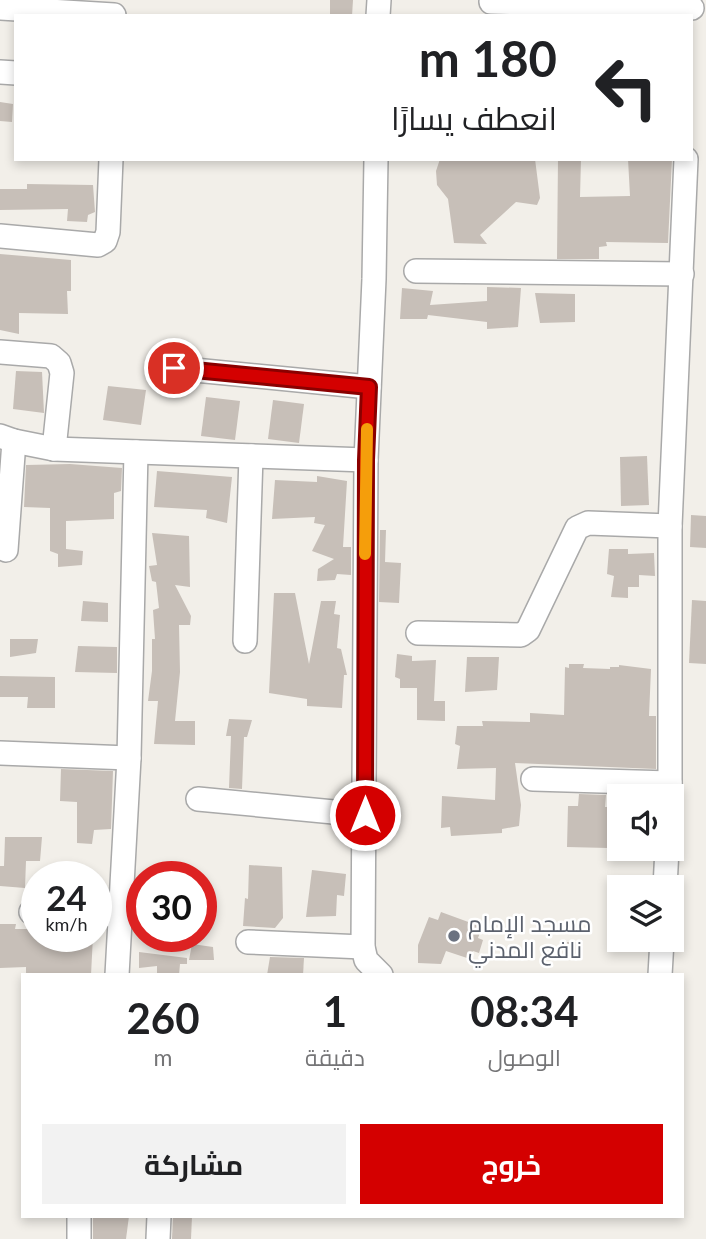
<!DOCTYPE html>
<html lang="ar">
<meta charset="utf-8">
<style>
:root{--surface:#fff;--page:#f2f2f2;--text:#202124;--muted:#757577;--accent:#d40000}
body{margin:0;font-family:Lato,Cairo,sans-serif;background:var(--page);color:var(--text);direction:rtl;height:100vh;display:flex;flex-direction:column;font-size:26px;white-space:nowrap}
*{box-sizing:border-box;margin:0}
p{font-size:23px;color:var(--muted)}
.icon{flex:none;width:38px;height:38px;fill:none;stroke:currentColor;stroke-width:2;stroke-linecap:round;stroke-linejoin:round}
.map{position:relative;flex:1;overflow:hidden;direction:ltr}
.drawer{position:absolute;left:21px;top:973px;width:663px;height:245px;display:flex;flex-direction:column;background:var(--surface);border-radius:0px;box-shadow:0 4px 10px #0003;direction:rtl}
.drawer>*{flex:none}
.top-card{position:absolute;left:14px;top:14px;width:679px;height:147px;border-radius:0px;box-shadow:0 4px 10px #0003;direction:rtl;background:#fff;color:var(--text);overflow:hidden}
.buttons{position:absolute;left:607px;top:784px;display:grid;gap:14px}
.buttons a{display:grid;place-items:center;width:77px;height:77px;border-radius:0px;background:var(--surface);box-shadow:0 4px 10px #0003;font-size:35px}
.speed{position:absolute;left:21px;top:861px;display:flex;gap:14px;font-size:35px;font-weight:700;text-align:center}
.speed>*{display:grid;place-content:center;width:91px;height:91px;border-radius:50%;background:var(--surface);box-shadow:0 4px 10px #0003;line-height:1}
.speed small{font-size:18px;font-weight:400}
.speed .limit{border:10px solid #d22;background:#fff;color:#111}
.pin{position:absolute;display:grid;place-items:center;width:60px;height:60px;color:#fff;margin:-30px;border:4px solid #fff;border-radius:50%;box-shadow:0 2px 7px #0007}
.me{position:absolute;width:77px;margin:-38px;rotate:0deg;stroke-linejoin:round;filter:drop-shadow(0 0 5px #0008)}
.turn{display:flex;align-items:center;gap:24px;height:147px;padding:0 21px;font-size:32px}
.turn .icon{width:91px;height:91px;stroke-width:2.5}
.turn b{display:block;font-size:49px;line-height:60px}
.eta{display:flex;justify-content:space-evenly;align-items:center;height:119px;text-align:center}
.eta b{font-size:42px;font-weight:700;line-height:49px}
.button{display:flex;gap:14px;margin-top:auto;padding:14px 21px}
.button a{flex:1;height:80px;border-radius:0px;background:var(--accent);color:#fff;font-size:28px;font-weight:700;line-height:80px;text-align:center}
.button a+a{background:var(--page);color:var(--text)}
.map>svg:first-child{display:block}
</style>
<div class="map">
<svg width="706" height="1239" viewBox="0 0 706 1239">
<rect width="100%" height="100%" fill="#f2efe9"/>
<g fill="#c7bfb8">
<polygon points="330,0 353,0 352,16 330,16"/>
<polygon points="0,102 13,104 12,122 0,121"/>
<polygon points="440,159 535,159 540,198 537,205 516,202 480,235 487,244 454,243 448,199 437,185 436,171"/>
<polygon points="558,159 581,159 580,197 630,196 628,159 672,159 668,243 606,242 607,246 599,247 599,259 557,259"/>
<polygon points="27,184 93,185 95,212 88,215 87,222 67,221 68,209 0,210 0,189 27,189"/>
<polygon points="0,254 71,260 71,291 67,291 68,314 19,313 19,334 0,330"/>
<polygon points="487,287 521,288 518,327 487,329 487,322 428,315 427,319 400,319 402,288 433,291 430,305 487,301"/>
<polygon points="535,293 575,294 575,322 540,323"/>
<polygon points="16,371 42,372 44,413 13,409"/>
<polygon points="108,386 146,390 141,425 103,420"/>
<polygon points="206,397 240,401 235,440 201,436"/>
<polygon points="273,400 304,404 299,443 268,439"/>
<polygon points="647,456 649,505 621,506 620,457"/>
<polygon points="70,464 122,468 121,491 114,493 114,519 66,521 66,549 83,551 82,565 58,567 58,554 50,551 50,508 24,507 26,465"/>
<polygon points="157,471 232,477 227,523 206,518 207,510 154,507"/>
<polygon points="317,476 347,481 343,547 351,547 351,575 337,574 335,580 317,581 318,569 334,559 312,551 325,525 314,523 315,517 272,519 275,480 317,482"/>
<polygon points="691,515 706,516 706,548 690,547"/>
<polygon points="380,530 386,530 385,562 401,563 399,603 379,602"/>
<polygon points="152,533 189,536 190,587 175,585 191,616 190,625 179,625 180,672 175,721 195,721 195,745 154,744 158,701 148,701 152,671 152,639 155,639 153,610 159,608 156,582 152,581 149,566 157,565"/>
<polygon points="609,549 628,549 628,554 654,553 655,576 639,575 639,587 628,587 628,598 611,597 614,576 607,574"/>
<polygon points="274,593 295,593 309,664 321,601 336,601 334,614 340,615 337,648 341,649 347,675 344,675 342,708 307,706 307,699 269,693"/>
<polygon points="692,600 706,601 706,664 689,663"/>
<polygon points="83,601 108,603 108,622 81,621"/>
<polygon points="10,639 38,639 36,653 10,657"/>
<polygon points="78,646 117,647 117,673 75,672"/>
<polygon points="397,654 412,656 412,661 436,660 434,701 445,701 445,721 417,720 417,688 400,688 400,679 395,677"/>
<polygon points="467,657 499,657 497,690 465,692"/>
<polygon points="569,664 584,664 583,668 610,669 610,667 619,667 619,665 651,669 649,716 656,716 656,769 515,763 521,805 519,826 502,829 502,833 451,836 450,827 441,828 442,796 495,800 496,768 457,769 460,746 455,744 457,726 483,726 482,721 530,722 530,713 564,715 565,667 569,668"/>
<polygon points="0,676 55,677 55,708 27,708 28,697 0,697"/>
<polygon points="229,719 252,720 247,737 244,737 242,789 229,788 231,736 226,736"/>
<polygon points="61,769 113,771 111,829 94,830 92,844 77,843 77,802 60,801"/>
<polygon points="579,794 606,795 605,807 609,807 609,814 613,813 615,840 609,839 608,848 567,847 568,806 578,806"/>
<polygon points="5,837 42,837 40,861 26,861 25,888 0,886 0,866 4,866"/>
<polygon points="249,865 282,867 283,918 275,928 243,926 245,898 248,899"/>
<polygon points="312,870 346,874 344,896 337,895 336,916 306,917"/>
<polygon points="441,912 482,927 478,938 483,940 479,953 473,951 470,959 446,951 441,964 418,963 418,945 429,917 438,920"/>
<polygon points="0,924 16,924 15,929 37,929 37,936 41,936 40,941 70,940 70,936 93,936 91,975 26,975 26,967 0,968"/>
<polygon points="567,942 582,942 581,958 566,958"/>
<polygon points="192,944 213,947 214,960 189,960"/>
<polygon points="139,952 187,958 187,964 180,964 179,975 157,975 157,966 139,968"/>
<polygon points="270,957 304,958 303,975 267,975"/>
<polygon points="93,1216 129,1216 126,1239 93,1239"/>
<polygon points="173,1216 192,1216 191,1239 172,1239"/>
</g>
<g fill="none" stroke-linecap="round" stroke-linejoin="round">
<g stroke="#a9a9a9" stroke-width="26">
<g id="minor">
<polyline points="491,2 692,8"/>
<polyline points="0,8 114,15"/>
<polyline points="378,16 379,0"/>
<polyline points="0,72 16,73"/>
<polyline points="376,159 374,279 366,460 363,947 366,960 381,975"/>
<polyline points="0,236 98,245 105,241 108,232 111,159"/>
<polyline points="416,271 682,274"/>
<polyline points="0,352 51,356 59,363 62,373 54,449"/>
<polyline points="174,368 369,387"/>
<polyline points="0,436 14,441 54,449 366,460"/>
<polyline points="6,550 14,441"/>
<polyline points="418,633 521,635 528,630 577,528 588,523 670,526"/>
<polyline points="245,641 251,456"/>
<polyline points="0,753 129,758"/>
<polyline points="533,779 670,783"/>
<polyline points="670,796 670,526 686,159"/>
<polyline points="198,799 365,815"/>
<polyline points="665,887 667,849"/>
<polyline points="31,912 37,912"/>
<polyline points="96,914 120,915"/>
<polyline points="248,942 363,947"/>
<polyline points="117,975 129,758 136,452"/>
<polyline points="660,975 662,940"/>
<polyline points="79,1239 79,1216"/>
<polyline points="158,1239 159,1216"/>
</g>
</g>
<use href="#minor" stroke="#fff" stroke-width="23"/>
</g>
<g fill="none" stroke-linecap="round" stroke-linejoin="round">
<g stroke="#8a0000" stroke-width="18">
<polyline id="route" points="174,368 369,387 366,460 365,815"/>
</g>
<use href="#route" stroke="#d40000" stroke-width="12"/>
<polyline stroke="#f59e0b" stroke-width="12" points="365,554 367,429"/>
</g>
<circle fill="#6b7280" stroke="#fff" stroke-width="2.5" cx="454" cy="936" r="7"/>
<g text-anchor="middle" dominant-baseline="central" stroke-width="5" stroke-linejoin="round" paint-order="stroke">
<g font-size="23" fill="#5b616d" stroke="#fff" text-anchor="start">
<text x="468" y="923">مسجد الإمام<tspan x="468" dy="26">نافع المدني</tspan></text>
</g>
</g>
</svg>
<div class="buttons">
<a><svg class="icon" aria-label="sound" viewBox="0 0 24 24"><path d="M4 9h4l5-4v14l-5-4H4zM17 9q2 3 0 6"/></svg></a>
<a><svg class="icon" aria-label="layers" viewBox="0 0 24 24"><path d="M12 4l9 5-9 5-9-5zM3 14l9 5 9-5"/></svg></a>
</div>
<div class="speed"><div>24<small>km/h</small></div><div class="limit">30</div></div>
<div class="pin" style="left:174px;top:368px;background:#d93025"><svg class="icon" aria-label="arrive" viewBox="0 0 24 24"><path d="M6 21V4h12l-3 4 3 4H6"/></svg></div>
<svg class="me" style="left:365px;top:815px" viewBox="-20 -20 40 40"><circle r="17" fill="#d40000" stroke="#fff" stroke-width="3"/><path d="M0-11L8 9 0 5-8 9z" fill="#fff"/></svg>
<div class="top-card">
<div class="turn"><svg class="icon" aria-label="left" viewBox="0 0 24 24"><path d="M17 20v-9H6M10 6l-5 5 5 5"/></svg><div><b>180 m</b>انعطف يسارًا</div></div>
</div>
<section class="drawer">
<div class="eta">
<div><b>08:34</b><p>الوصول</p></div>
<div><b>1</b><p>دقيقة</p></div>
<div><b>260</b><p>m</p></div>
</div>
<div class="button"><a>خروج</a><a>مشاركة</a></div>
</section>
</div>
